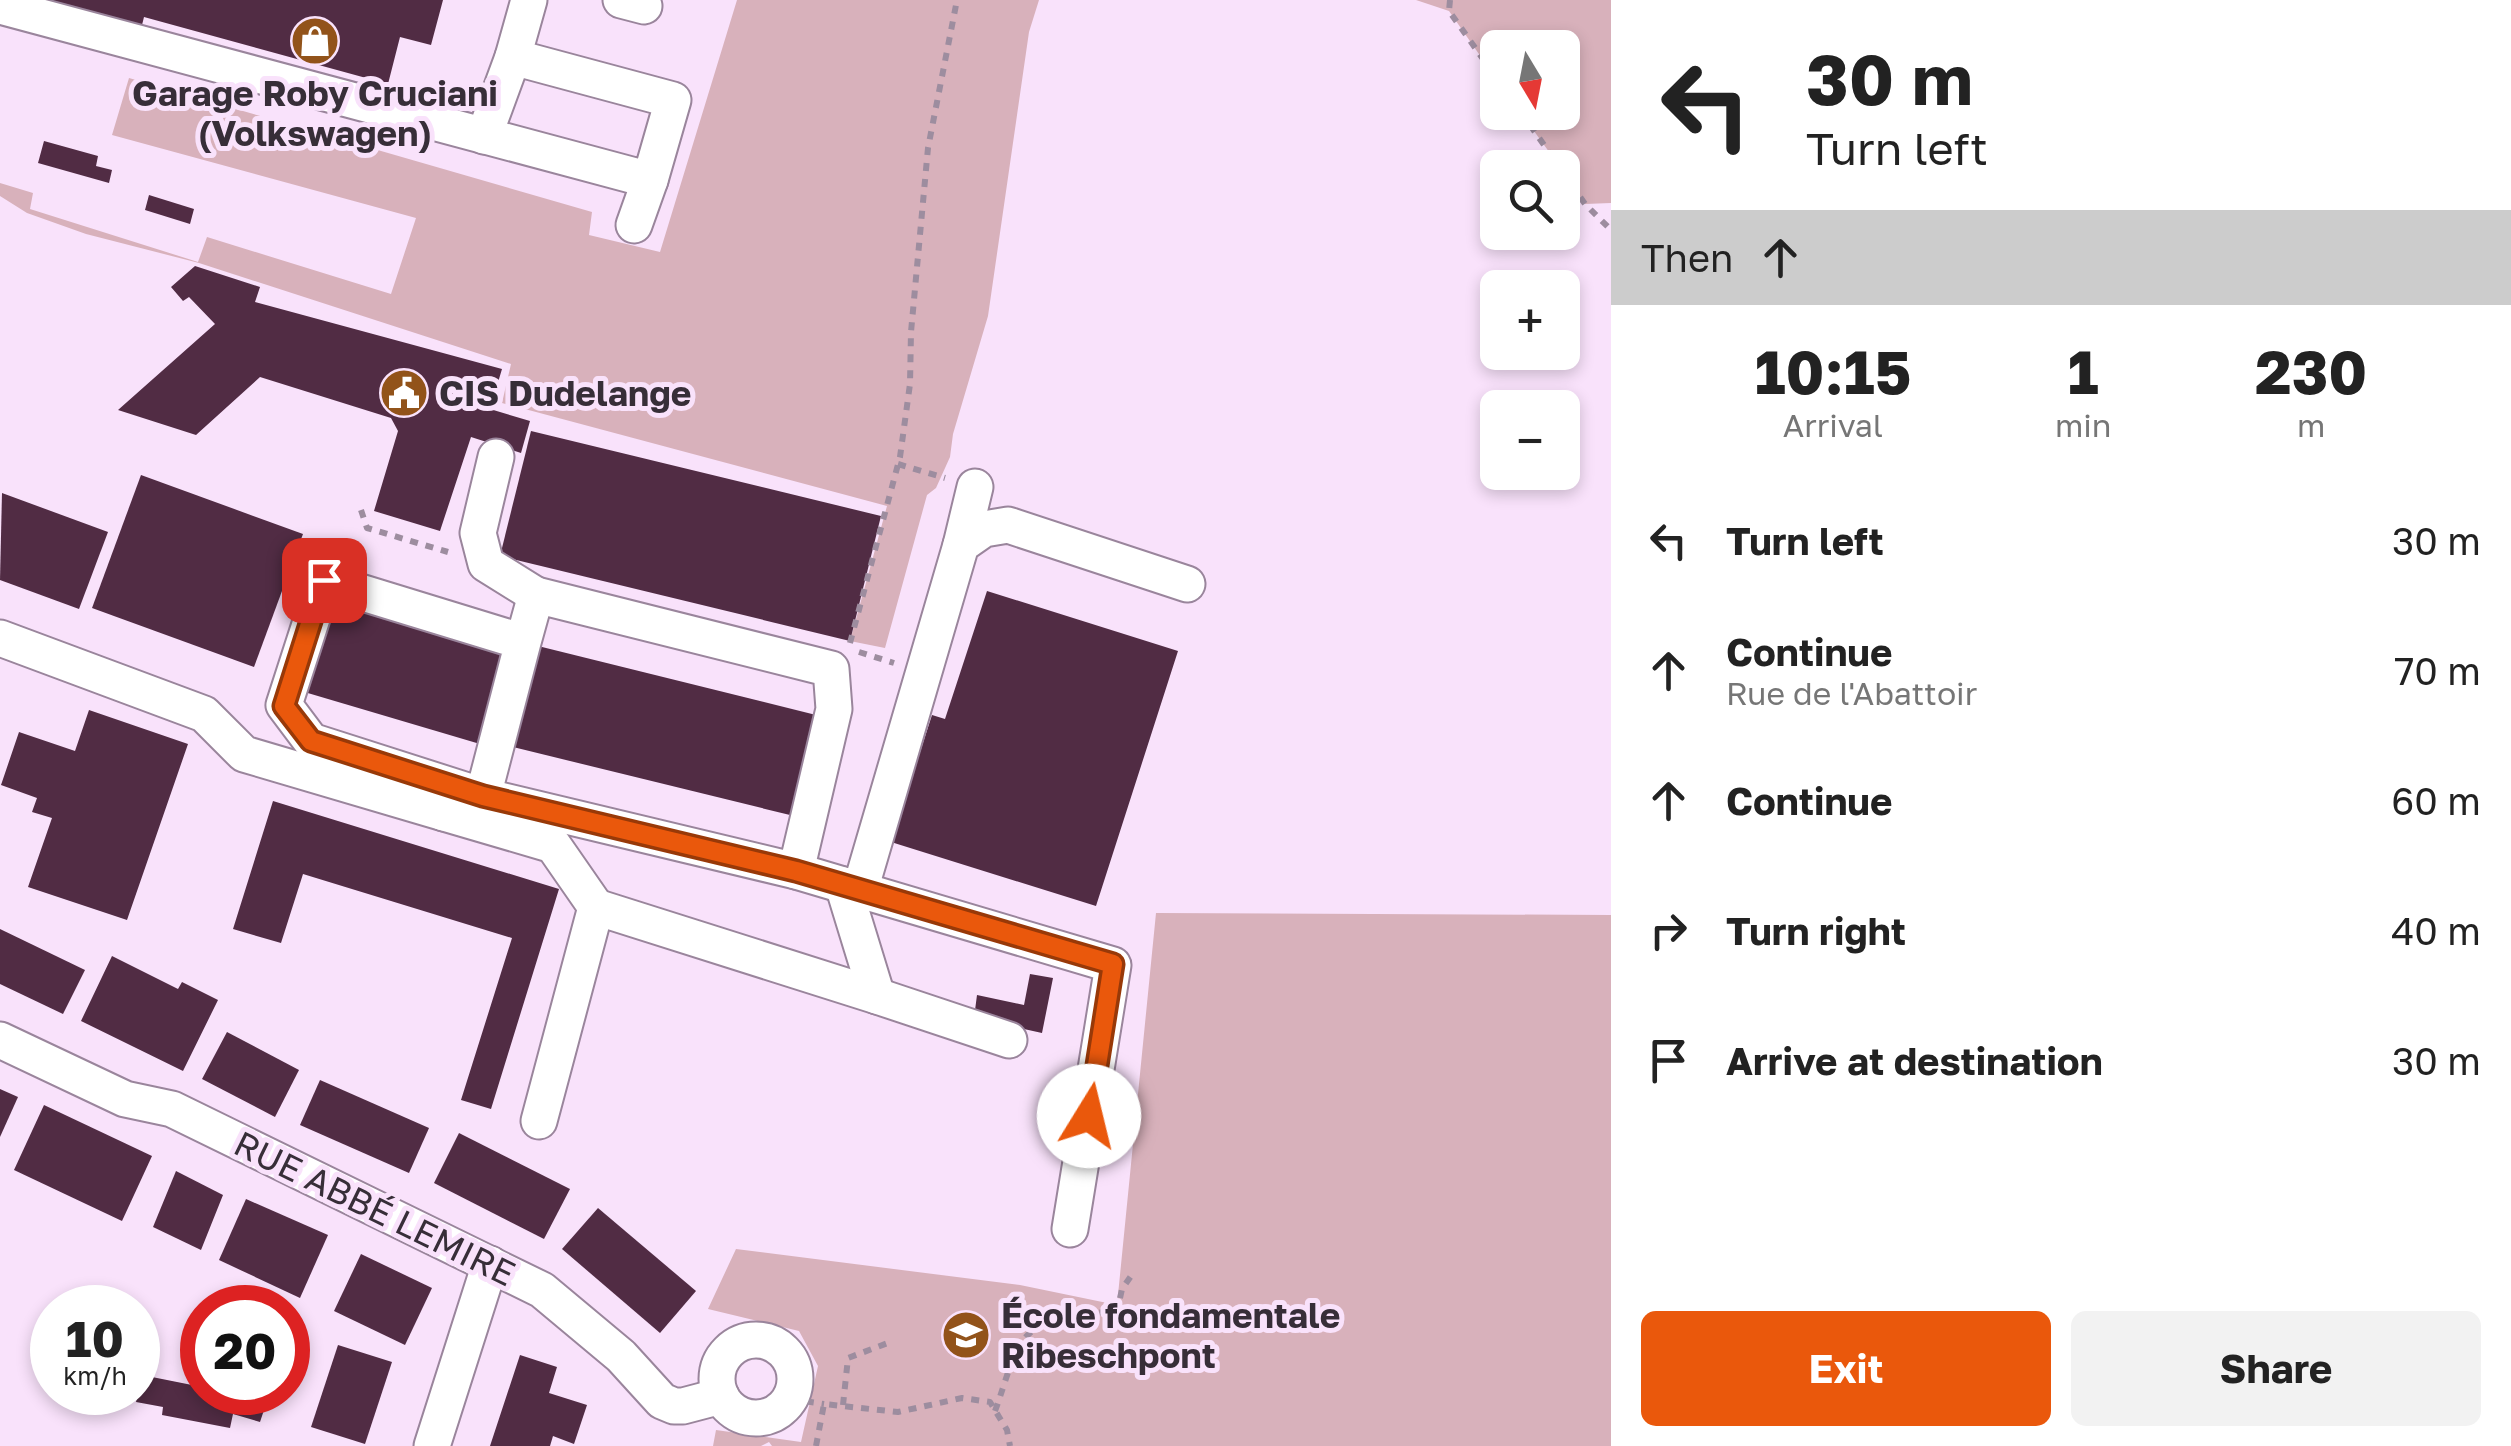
<!DOCTYPE html>
<meta charset="utf-8">
<style>
:root{--surface:#fff;--page:#f2f2f2;--text:#222;--muted:#767676;--accent:#ea580c}
body{margin:0;font-family:"Golos Text",sans-serif;background:var(--page);color:var(--text);height:100vh;display:flex;flex-direction:column;font-size:38px;white-space:nowrap}
*{box-sizing:border-box;margin:0}
p{font-size:32px;color:var(--muted)}
.icon{flex:none;width:55px;height:55px;fill:none;stroke:currentColor;stroke-width:2;stroke-linecap:round;stroke-linejoin:round}
.map{position:relative;flex:1;overflow:hidden}
.side{display:flex;flex-direction:column;background:var(--surface);width:900px}
.side>*{flex:none}
.guide{background:#fff;color:var(--text);overflow:hidden}
.needle{width:65px;rotate:170deg}
.buttons{position:absolute;left:1480px;top:30px;display:grid;gap:20px}
.buttons a{display:grid;place-items:center;width:100px;height:100px;border-radius:15px;background:var(--surface);box-shadow:0 5px 15px #0003;font-size:50px}
.speed{position:absolute;left:30px;top:1285px;display:flex;gap:20px;font-size:50px;font-weight:700;text-align:center}
.speed>*{display:grid;place-content:center;width:130px;height:130px;border-radius:50%;background:var(--surface);box-shadow:0 5px 15px #0003;line-height:1}
.speed small{font-size:25px;font-weight:400}
.speed .limit{border:15px solid #d22;background:#fff;color:#111}
.pin{position:absolute;display:grid;place-items:center;width:85px;height:85px;color:#fff;margin:-42px;border-radius:20px;box-shadow:0 5px 15px #0006}
.me{position:absolute;width:110px;margin:-55px;rotate:9deg;stroke-linejoin:round;filter:drop-shadow(0 0 8px #0008)}
.turn{display:flex;align-items:center;gap:35px;height:210px;padding:0 30px;font-size:45px}
.turn .icon{width:130px;height:130px;stroke-width:2.5}
.turn b{display:block;font-size:70px;line-height:85px}
.then{display:flex;align-items:center;height:95px;padding:0 30px;background:#0003;gap:20px;font-size:38px}
.eta{display:flex;justify-content:space-evenly;align-items:center;height:170px;text-align:center}
.eta b{font-size:60px;font-weight:700;line-height:70px}
.button{display:flex;gap:20px;margin-top:auto;padding:20px 30px}
.button a{flex:1;height:115px;border-radius:15px;background:var(--accent);color:#fff;font-size:40px;font-weight:700;line-height:115px;text-align:center}
.button a+a{background:var(--page);color:var(--text)}
ul{padding:0;list-style:none}
li{display:flex;align-items:center;gap:30px;height:130px;padding:0 30px}
li div{flex:1}
li b{display:block;font-size:38px}
li em{font-style:normal}
main{display:flex;flex:1;min-height:0}
.map>svg:first-child{display:block}
</style>
<main>
<div class="map">
<svg width="1611" height="1446" viewBox="0 0 1611 1446">
<rect width="100%" height="100%" fill="#f9e2fb"/>
<g fill="#d8b1bb">
<polygon points="737,0 1039,0 1029,32 988,316 953,434 950,457 936,488 927,495 885,648 850,641 887,506 502,403 511,364 199,263 86,234 27,213 0,196 0,183 33,193 30,209 198,262 207,237 391,294 416,218 112,135 129,78 592,212 589,235 660,252"/>
<polygon points="1416,0 1611,0 1611,203 1585,204 1563,171 1562,168 1560,167 1521,113 1562,112 1562,48 1498,48 1497,80 1449,11"/>
<polygon points="1156,913 1611,915 1611,1446 772,1446 769,1442 761,1446 713,1446 716,1430 801,1442 818,1366 799,1331 708,1309 736,1249 1020,1285 1117,1305"/>
</g>
<g fill="#512c44">
<polygon points="39,0 443,0 431,45 400,37 388,84 144,17 141,29"/>
<polygon points="44,141 98,156 96,166 112,170 109,183 38,163"/>
<polygon points="149,195 194,209 190,224 145,210"/>
<polygon points="195,266 260,287 255,302 502,369 490,409 530,421 521,453 471,437 440,531 374,511 398,431 391,418 260,377 196,435 118,410 215,324 189,297 183,301 171,287"/>
<polygon points="531,431 881,516 850,641 500,556"/>
<polygon points="141,475 303,534 254,667 92,608"/>
<polygon points="2,493 108,532 79,609 0,580"/>
<polygon points="987,591 1178,651 1096,906 891,842 932,715 945,719"/>
<polygon points="327,602 507,655 480,744 301,691"/>
<polygon points="538,646 816,715 790,815 513,747"/>
<polygon points="89,710 188,744 127,920 28,887 52,818 32,812 37,798 1,785 19,732 75,751"/>
<polygon points="273,801 559,889 491,1109 461,1100 512,938 303,874 281,943 233,929"/>
<polygon points="0,929 85,970 63,1014 0,984"/>
<polygon points="112,956 178,989 182,982 218,1000 183,1071 81,1021"/>
<polygon points="1030,974 1053,978 1042,1033 974,1018 977,995 1024,1005"/>
<polygon points="227,1032 299,1070 275,1117 202,1079"/>
<polygon points="320,1080 429,1128 409,1173 300,1125"/>
<polygon points="0,1089 18,1097 0,1137"/>
<polygon points="44,1105 152,1156 122,1221 14,1170"/>
<polygon points="459,1133 570,1189 544,1239 434,1183"/>
<polygon points="176,1171 223,1195 201,1250 153,1227"/>
<polygon points="246,1199 328,1235 300,1298 219,1260"/>
<polygon points="598,1208 696,1291 660,1333 562,1249"/>
<polygon points="361,1254 432,1288 405,1345 334,1311"/>
<polygon points="338,1345 392,1362 365,1444 311,1427"/>
<polygon points="520,1355 557,1367 549,1393 587,1405 574,1444 553,1436 550,1446 490,1446"/>
<polygon points="142,1375 202,1387 202,1392 237,1394 234,1410 240,1392 270,1392 260,1422 233,1414 230,1428 162,1415 163,1407 136,1402"/>
</g>
<g fill="none" stroke-linecap="round" stroke-linejoin="round">
<g stroke="#9a859c" stroke-width="39">
<g id="minor">
<polyline points="621,0 644,6"/>
<polyline points="0,6 650,180 673,100 513,57 529,0"/>
<polyline points="484,136 513,57"/>
<polyline points="634,225 650,180"/>
<polyline points="496,457 478,533 486,564 536,595"/>
<polyline points="961,545 975,487"/>
<polyline points="0,638 204,714 244,754 444,813 483,796 796,871 1113,965 1070,1229"/>
<polyline points="523,642 483,796 311,741 284,705 324,581 523,642 536,595 831,669 834,709 796,871"/>
<polyline points="444,813 553,845 596,907 539,1121"/>
<polyline points="843,885 877,996"/>
<polyline points="860,890 961,545 984,529 1008,525 1187,584"/>
<polyline points="596,907 877,996 1009,1040"/>
<polyline points="0,1040 125,1099 172,1109 542,1290 621,1356 662,1401 674,1406 683,1406 721,1396"/>
<circle cx="756" cy="1379" r="39"/>
<polyline points="432,1446 490,1264"/>
</g>
</g>
<g stroke="#9d8d9f" stroke-width="6" stroke-dasharray="8 8" stroke-linecap="butt">
<polyline points="1450,0 1449,11 1498,80"/>
<polyline points="1521,112 1560,168"/>
<polyline points="1562,171 1585,204 1611,230"/>
<polyline points="898,464 945,478"/>
<polyline points="361,510 367,528 448,552"/>
<polyline points="850,643 900,457 910,384 911,332 928,148 957,0"/>
<polyline points="859,652 894,663"/>
<polyline points="790,1399 824,1404"/>
<polyline points="843,1405 848,1358 893,1341"/>
<path d="M 995,1411 C 1002,1393 1011,1358 1021,1343 C 1042,1313 1083,1313 1117,1312 L 1122,1289 L 1131,1276"/>
<polyline points="816,1446 824,1404 898,1412 962,1398 990,1402 1007,1430 1010,1446"/>
</g>
<use href="#minor" stroke="#fff" stroke-width="35"/>
</g>
<g fill="none" stroke-linecap="round" stroke-linejoin="round">
<g stroke="#983908" stroke-width="25">
<polyline id="route" points="324,580 284,706 311,741 483,796 796,871 1113,964 1089,1116"/>
</g>
<use href="#route" stroke="#ea580c" stroke-width="18"/>
</g>
<defs>
<g id="shop-disc" transform="scale(2.5)"><circle r="9.5" fill="#92531a" stroke="#f9e2fb"/><path d="M-5-2.5h2.3a2.7 3.5 0 0 1 5.4 0H5L5.5 6h-11ZM-1.5-2.5h3a1.5 2.3 0 0 0-3 0Z" fill="#fff"/></g>
<g id="civic-disc" transform="scale(2.5)"><circle r="9.5" fill="#92531a" stroke="#f9e2fb"/><path d="M-.6-6.5H3V-4.5H.6V-3L4-1V1h2V6H-6V1h2V-1L-.6-3ZM-1.2 2.5V6h2.4V2.5Z" fill="#fff"/></g>
<g id="school-disc" transform="scale(2.5)"><circle r="9.5" fill="#92531a" stroke="#f9e2fb"/><path d="M0-5L7-2L0 1L-7-2ZM-4 1L0 2.5L4 1V4Q0 6-4 4Z" fill="#fff"/></g>
</defs>
<g fill-rule="evenodd">
<use href="#shop-disc" x="315" y="41"/>
<use href="#civic-disc" x="404" y="393"/>
<use href="#school-disc" x="966" y="1335"/>
</g>
<g text-anchor="middle" dominant-baseline="central" stroke-width="10" stroke-linejoin="round" paint-order="stroke">
<g font-size="35" font-weight="bold" fill="#372e38" stroke="#f9e2fb" text-anchor="start">
<text x="315" y="93" text-anchor="middle">Garage Roby Cruciani<tspan x="315" dy="40">(Volkswagen)</tspan></text>
<text x="439" y="393">CIS Dudelange</text>
<text x="1001" y="1315">École fondamentale<tspan x="1001" dy="40">Ribeschpont</tspan></text>
</g>
<g font-size="35" fill="#372e38" stroke="#f9e2fb">
<text transform="translate(375 1208) rotate(26)">RUE ABBÉ LEMIRE</text>
</g>
</g>
</svg>
<div class="buttons">
<a><svg class="needle" viewBox="-14 -14 28 28"><path d="M0-13l5 13h-10z" fill="#e53935"/><path d="M0 13l5-13h-10z" fill="#767676"/></svg></a>
<a><svg class="icon" aria-label="search" viewBox="0 0 24 24"><circle cx="10" cy="10" r="6"/><path d="M15 15l6 6"/></svg></a>
<a>+</a>
<a>−</a>
</div>
<div class="speed"><div>10<small>km/h</small></div><div class="limit">20</div></div>
<div class="pin" style="left:324px;top:580px;background:#d93025"><svg class="icon" aria-label="arrive" viewBox="0 0 24 24"><path d="M6 21V4h12l-3 4 3 4H6"/></svg></div>
<svg class="me" style="left:1089px;top:1116px" viewBox="-20 -20 40 40"><circle r="19" fill="#fff"/><path d="M0-13L10 11 0 6-10 11z" fill="#ea580c"/></svg>
</div>
<section class="side">
<div class="guide">
<div class="turn"><svg class="icon" aria-label="left" viewBox="0 0 24 24"><path d="M17 20v-9H6M10 6l-5 5 5 5"/></svg><div><b>30 m</b>Turn left</div></div>
<div class="then">Then<svg class="icon" aria-label="ahead" viewBox="0 0 24 24"><path d="M12 20V5M6 11l6-6 6 6"/></svg></div>
</div>
<div class="eta">
<div><b>10:15</b><p>Arrival</p></div>
<div><b>1</b><p>min</p></div>
<div><b>230</b><p>m</p></div>
</div>
<ul>
<li><svg class="icon" aria-label="left" viewBox="0 0 24 24"><path d="M17 20v-9H6M10 6l-5 5 5 5"/></svg><div><b>Turn left</b></div><em>30 m</em></li>
<li><svg class="icon" aria-label="ahead" viewBox="0 0 24 24"><path d="M12 20V5M6 11l6-6 6 6"/></svg><div><b>Continue</b><p>Rue de l'Abattoir</p></div><em>70 m</em></li>
<li><svg class="icon" aria-label="ahead" viewBox="0 0 24 24"><path d="M12 20V5M6 11l6-6 6 6"/></svg><div><b>Continue</b></div><em>60 m</em></li>
<li><svg class="icon" aria-label="right" viewBox="0 0 24 24"><path d="M7 20v-9h11M14 6l5 5-5 5"/></svg><div><b>Turn right</b></div><em>40 m</em></li>
<li><svg class="icon" aria-label="arrive" viewBox="0 0 24 24"><path d="M6 21V4h12l-3 4 3 4H6"/></svg><div><b>Arrive at destination</b></div><em>30 m</em></li>
</ul>
<div class="button"><a>Exit</a><a>Share</a></div>
</section>
</main>
